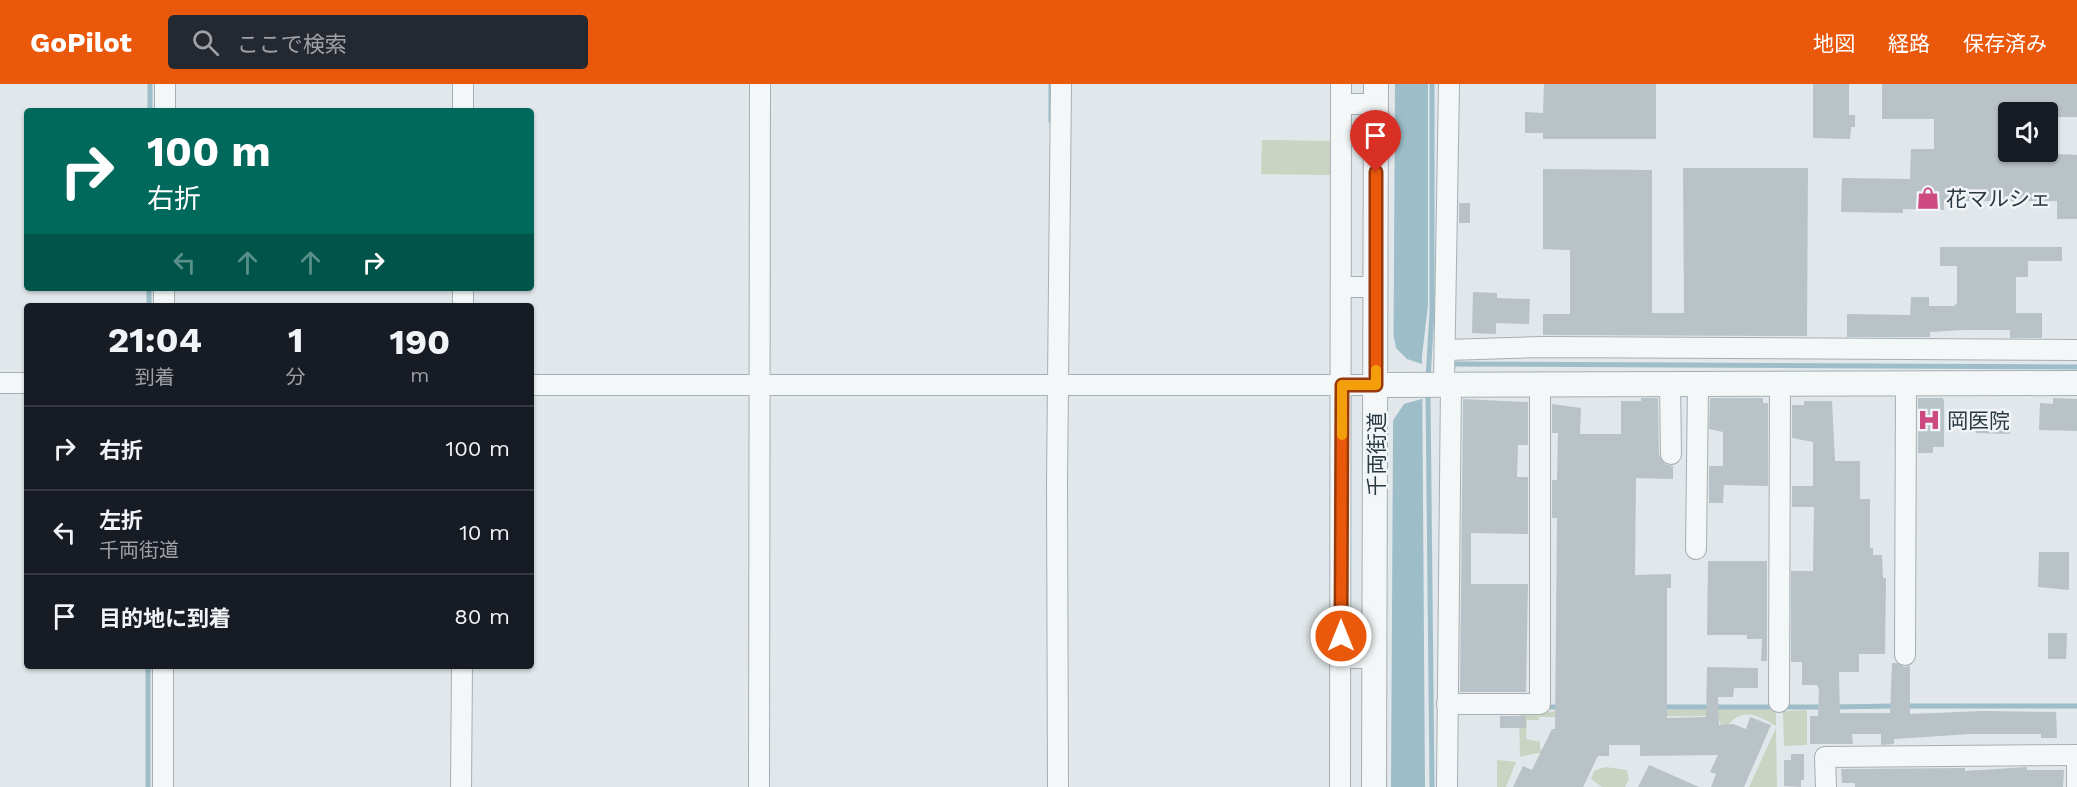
<!DOCTYPE html>
<html lang="ja">
<meta charset="utf-8">
<style>
:root{--surface:#171b24;--page:#242831;--text:#f1f3f6;--muted:#9ea1a6;--line:#363941;--accent:#ea580c}
body{margin:0;font-family:"Work Sans","Noto Sans JP",sans-serif;background:var(--page);color:var(--text);height:100vh;display:flex;flex-direction:column;font-size:22px;white-space:nowrap}
*{box-sizing:border-box;margin:0}
p{font-size:20px;color:var(--muted)}
.icon{flex:none;width:33px;height:33px;fill:none;stroke:currentColor;stroke-width:2;stroke-linecap:round;stroke-linejoin:round}
.map{position:relative;flex:1;overflow:hidden}
.side{position:absolute;left:24px;top:219px;width:510px;height:366px;display:flex;flex-direction:column;background:var(--surface);border-radius:6px;box-shadow:0 2px 4px #0004}
.side>*{flex:none}
.top-card{position:absolute;left:24px;top:24px;width:510px;height:183px;border-radius:6px;box-shadow:0 2px 4px #0004;background:#00695c;color:#fff;overflow:hidden}
.fabs{position:absolute;left:1998px;top:18px;display:grid;gap:12px}
.fabs a{display:grid;place-items:center;width:60px;height:60px;border-radius:6px;background:var(--surface);box-shadow:0 2px 4px #0004;font-size:30px}
.pin{position:absolute;display:grid;place-items:center;width:51px;height:51px;color:#fff;margin:-62px -26px;border-radius:50% 50% 50% 0;rotate:-45deg;box-shadow:0 0 6px #0007}
.pin .icon{rotate:45deg}
.me{position:absolute;width:66px;margin:-33px;rotate:0deg;stroke-linejoin:round;filter:drop-shadow(0 0 4px #0008)}
.turn{display:flex;align-items:center;gap:21px;height:126px;padding:0 24px;font-size:27px}
.turn .icon{width:78px;height:78px;stroke-width:2.5}
.turn b{display:block;font-size:42px;line-height:51px}
.lanes{display:flex;align-items:center;height:57px;padding:0 24px;background:#0003;justify-content:center;gap:30px;direction:ltr}
.lanes .off{opacity:.35}
.eta{display:flex;justify-content:space-evenly;align-items:center;height:102px;text-align:center}
.eta b{font-size:36px;font-weight:700;line-height:42px}
ul{padding:0;list-style:none}
li{display:flex;align-items:center;gap:18px;height:84px;padding:0 24px;border-top:2px solid var(--line)}
li div{flex:1}
li b{display:block;font-size:22px}
li em{font-style:normal}
header{display:flex;align-items:center;gap:36px;box-sizing:border-box;height:84px;padding:0 30px;background:var(--accent);color:#fff}
header strong{font-size:28px}
nav{display:flex;gap:33px;margin-inline-start:auto;font-size:21px}
.search{width:420px;height:54px;background:var(--page);display:flex;align-items:center;gap:15px;box-sizing:border-box;padding:0 21px;border-radius:6px;color:var(--muted);font-size:22px}
.map>svg:first-child{display:block}
</style>
<header>
<strong>GoPilot</strong>
<div class="search"><svg class="icon" aria-label="search" viewBox="0 0 24 24"><circle cx="10" cy="10" r="6"/><path d="M15 15l6 6"/></svg>ここで検索</div>
<nav><a>地図</a><a>経路</a><a>保存済み</a></nav>
</header>
<div class="map">
<svg width="2077" height="703" viewBox="0 0 2077 703">
<rect width="100%" height="100%" fill="#e1e7ea"/>
<g fill="#cbd3c3">
<polygon points="1262,56 1334,57 1333,91 1261,90"/>
<path d="M 1776,624 L 1776,642 C 1754,629 1740,623 1723,647 L 1719,636 L 1709,635 L 1708,632 L 1539,633 L 1539,636 L 1527,636 L 1526,655 L 1540,658 L 1540,664 L 1547,673 L 1538,669 L 1520,673 L 1519,628 Z"/>
<polygon points="1807,626 1807,661 1784,662 1783,627"/>
<polygon points="1776,644 1777,703 1749,703"/>
<polygon points="1497,676 1516,678 1506,703 1497,703"/>
<polygon points="1605,683 1627,686 1629,695 1625,703 1602,703 1591,695 1594,687"/>
</g>
<polygon fill="#9dbec9" points="1395,0 1428,0 1428,221 1422,272 1425,703 1391,703"/>
<polygon fill="#e1e7ea" points="1391,254 1394,254 1396,264 1407,275 1425,281 1425,314 1404,320 1390,341"/>
<g fill="none" stroke-linecap="round" stroke-linejoin="round">
<g stroke="#9dbec9" stroke-width="5">
<polyline points="150,27 150,0"/>
<polyline points="1051,37 1051,0"/>
<polyline points="149,222 149,204"/>
<polyline points="1452,280 2077,283"/>
<polyline points="1428,295 1432,228 1432,0"/>
<polyline points="1428,307 1432,703"/>
<polyline points="1905,622 2077,622"/>
<polyline points="1549,623 1562,623"/>
<polyline points="1662,623 1823,623"/>
<polyline points="1833,623 1895,622"/>
<polyline points="148,703 148,582"/>
</g>
</g>
<g fill="#b9c2c6">
<polygon points="1544,0 1656,0 1656,55 1543,55 1543,49 1525,49 1525,28 1543,29"/>
<polygon points="1813,0 1849,0 1849,31 1855,31 1855,43 1851,43 1850,55 1813,54"/>
<polygon points="1882,0 2077,0 2077,33 2048,33 2048,28 2008,28 2008,33 1998,33 1998,66 2077,71 2077,135 2057,135 2057,117 1944,117 1944,126 1903,125 1903,129 1841,128 1842,94 1910,95 1911,65 1934,65 1934,35 1882,35"/>
<polygon points="1683,84 1808,84 1807,252 1543,251 1543,230 1570,230 1570,166 1543,165 1543,85 1652,86 1652,229 1684,229"/>
<rect x="1459" y="119" width="11" height="20"/>
<polygon points="1940,163 2062,163 2062,177 2028,177 2028,193 2016,193 2016,229 2042,229 2042,254 2010,254 2010,246 1963,246 1930,248 1930,253 1847,253 1847,230 1910,231 1911,213 1929,213 1929,222 1954,222 1957,219 1957,182 1940,182"/>
<polygon points="1473,208 1497,209 1497,214 1530,215 1529,240 1496,239 1496,250 1472,249"/>
<polygon points="1641,314 1658,314 1659,371 1665,380 1673,382 1673,395 1636,394 1635,491 1671,490 1671,504 1667,504 1667,634 1706,633 1707,583 1758,584 1758,604 1734,604 1733,613 1718,613 1719,641 1733,640 1746,645 1750,633 1771,641 1744,703 1711,703 1716,690 1710,688 1718,671 1640,672 1640,661 1609,661 1609,672 1598,672 1583,703 1513,703 1523,682 1532,686 1552,645 1555,645 1557,434 1552,434 1552,396 1557,396 1558,349 1552,349 1552,320 1581,324 1580,350 1621,350 1621,317 1641,317"/>
<polygon points="1710,314 1763,314 1763,319 1768,319 1768,402 1724,401 1723,419 1709,419 1709,382 1723,382 1723,348 1709,345"/>
<polygon points="1918,314 1943,314 1944,317 1944,363 1933,363 1933,369 1918,369"/>
<polygon points="2053,314 2077,315 2077,347 2039,346 2040,319 2053,320"/>
<polygon points="1463,315 1528,318 1528,361 1518,361 1517,393 1528,393 1528,450 1471,449 1471,500 1528,500 1526,608 1460,608"/>
<polygon points="1804,317 1832,317 1835,377 1860,377 1860,415 1870,415 1870,464 1873,464 1873,471 1882,471 1883,494 1886,494 1885,570 1859,570 1859,588 1839,588 1840,629 1890,629 1892,579 1897,579 1904,583 1910,582 1910,630 1983,627 2056,628 2057,654 2041,654 2041,650 1971,650 1894,655 1894,660 1881,661 1881,650 1852,650 1853,660 1810,660 1810,632 1818,632 1819,605 1817,601 1802,601 1802,578 1791,578 1791,487 1813,487 1814,423 1792,423 1792,402 1813,402 1813,358 1792,354 1792,321 1804,321"/>
<polygon points="1996,325 1997,335 2010,335 2010,350 1976,349 1975,326"/>
<polygon points="2039,468 2069,468 2069,506 2038,503"/>
<polygon points="1708,477 1767,477 1767,577 1761,577 1762,555 1747,555 1747,551 1707,551"/>
<polygon points="2048,549 2067,549 2066,575 2048,575"/>
<rect x="1500" y="632" width="26" height="12"/>
<polygon points="1791,670 1804,670 1804,696 1801,696 1801,703 1784,702 1784,676 1791,676"/>
<polygon points="1649,681 1699,703 1638,703"/>
<polygon points="2027,683 2027,686 2064,686 2063,703 1855,703 1855,699 1842,699 1841,685 1965,684 1965,687"/>
</g>
<g fill="none" stroke-linecap="round" stroke-linejoin="round">
<g stroke="#a6afb4" stroke-width="22">
<g id="minor">
<polyline points="1341,20 1376,20"/>
<polyline points="165,27 165,0"/>
<polyline points="463,27 463,0"/>
<polyline points="1341,203 1377,203"/>
<polyline points="164,222 164,204"/>
<polyline points="463,222 463,204"/>
<polyline points="1447,266 1543,263 2077,266"/>
<polyline points="0,299 27,299"/>
<polyline points="1444,299 1449,0"/>
<polyline points="1670,299 1671,370"/>
<polyline points="531,301 1376,301"/>
<polyline points="1696,465 1698,300"/>
<polyline points="1905,571 1906,300"/>
<polyline points="1341,574 1376,574"/>
<polyline points="1779,618 1780,300"/>
<polyline points="1447,620 1540,620 1540,299"/>
<polyline points="2077,671 2077,703"/>
<polyline points="163,703 163,582"/>
<polyline points="461,703 462,582"/>
<polyline points="759,703 760,0"/>
<polyline points="1058,703 1057,399 1061,0"/>
<polyline points="1340,703 1341,0"/>
<polyline points="1447,703 1451,299"/>
<polyline points="1826,703 1825,673 2077,671"/>
</g>
</g>
<g stroke="#a6afb4" stroke-width="26">
<g id="tertiary">
<polyline points="1376,301 2077,299"/>
<polyline points="1374,703 1376,0"/>
</g>
</g>
<use href="#minor" stroke="#f4f7f8" stroke-width="20"/>
<use href="#tertiary" stroke="#f4f7f8" stroke-width="24"/>
</g>
<g fill="none" stroke-linecap="round" stroke-linejoin="round">
<g stroke="#983908" stroke-width="15">
<polyline id="route" points="1341,552 1342,301 1376,301 1376,88"/>
</g>
<use href="#route" stroke="#ea580c" stroke-width="10"/>
<polyline stroke="#f59e0b" stroke-width="10" points="1342,351 1342,301 1376,301 1376,286"/>
</g>
<defs>
<g id="shop-bare" transform="scale(1.8)"><path d="M-5-2.5h2.3a2.7 3.5 0 0 1 5.4 0H5L5.5 6h-11ZM-1.5-2.5h3a1.5 2.3 0 0 0-3 0Z" fill="#cc4a80" stroke="#f1f5f7" stroke-width="2.5" paint-order="stroke"/></g>
<g id="hospital-bare" transform="scale(1.8)"><path d="M-5-5h3v3.5h4V-5h3V5h-3V1.5h-4V5h-3Z" fill="#cc4a80" stroke="#f1f5f7" stroke-width="2.5" paint-order="stroke"/></g>
</defs>
<g fill-rule="evenodd">
<use href="#shop-bare" x="1928" y="114"/>
<use href="#hospital-bare" x="1929" y="336"/>
</g>
<g text-anchor="middle" dominant-baseline="central" stroke-width="5" stroke-linejoin="round" paint-order="stroke">
<g font-size="21" fill="#2a3941" stroke="#f1f5f7" text-anchor="start">
<text x="1946" y="114">花マルシェ</text>
<text x="1947" y="336">岡医院</text>
</g>
<g font-size="21" fill="#2a3941" stroke="#f1f5f7">
<text transform="translate(1376 370) rotate(-90)">千両街道</text>
</g>
</g>
</svg>
<div class="fabs">
<a><svg class="icon" aria-label="sound" viewBox="0 0 24 24"><path d="M4 9h4l5-4v14l-5-4H4zM17 9q2 3 0 6"/></svg></a>
</div>
<div class="pin" style="left:1376px;top:88px;background:#d93025"><svg class="icon" aria-label="arrive" viewBox="0 0 24 24"><path d="M6 21V4h12l-3 4 3 4H6"/></svg></div>
<svg class="me" style="left:1341px;top:552px" viewBox="-20 -20 40 40"><circle r="17" fill="#ea580c" stroke="#fff" stroke-width="3"/><path d="M0-11L8 9 0 5-8 9z" fill="#fff"/></svg>
<div class="top-card">
<div class="turn"><svg class="icon" aria-label="right" viewBox="0 0 24 24"><path d="M7 20v-9h11M14 6l5 5-5 5"/></svg><div><b>100 m</b>右折</div></div>
<div class="lanes"><svg class="icon off" aria-label="left" viewBox="0 0 24 24"><path d="M17 20v-9H6M10 6l-5 5 5 5"/></svg><svg class="icon off" aria-label="ahead" viewBox="0 0 24 24"><path d="M12 20V5M6 11l6-6 6 6"/></svg><svg class="icon off" aria-label="ahead" viewBox="0 0 24 24"><path d="M12 20V5M6 11l6-6 6 6"/></svg><svg class="icon" aria-label="right" viewBox="0 0 24 24"><path d="M7 20v-9h11M14 6l5 5-5 5"/></svg></div>
</div>
<section class="side">
<div class="eta">
<div><b>21:04</b><p>到着</p></div>
<div><b>1</b><p>分</p></div>
<div><b>190</b><p>m</p></div>
</div>
<ul>
<li><svg class="icon" aria-label="right" viewBox="0 0 24 24"><path d="M7 20v-9h11M14 6l5 5-5 5"/></svg><div><b>右折</b></div><em>100 m</em></li>
<li><svg class="icon" aria-label="left" viewBox="0 0 24 24"><path d="M17 20v-9H6M10 6l-5 5 5 5"/></svg><div><b>左折</b><p>千両街道</p></div><em>10 m</em></li>
<li><svg class="icon" aria-label="arrive" viewBox="0 0 24 24"><path d="M6 21V4h12l-3 4 3 4H6"/></svg><div><b>目的地に到着</b></div><em>80 m</em></li>
</ul>
</section>
</div>
